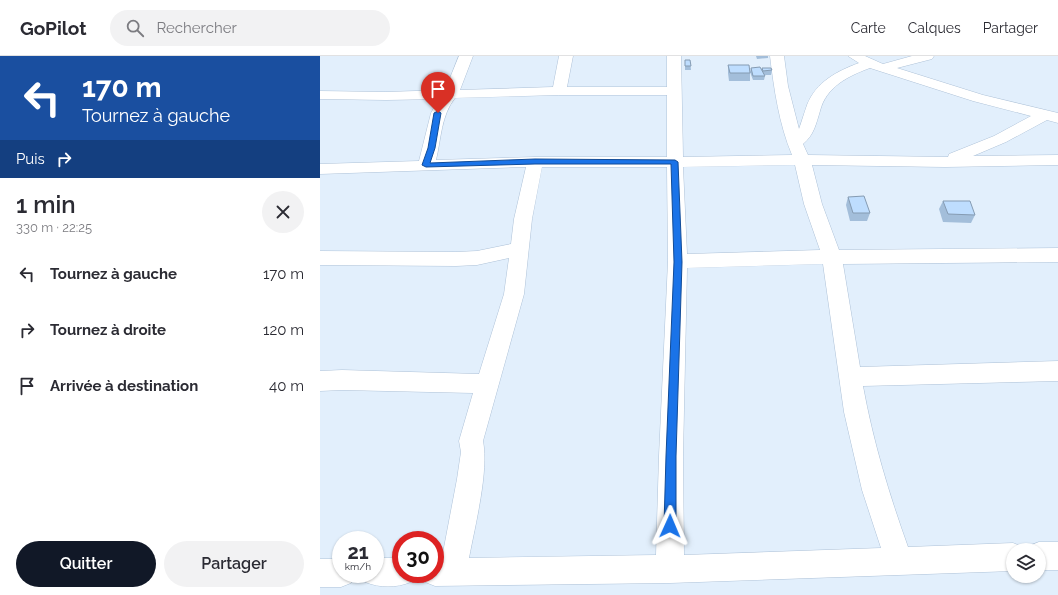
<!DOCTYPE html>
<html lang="fr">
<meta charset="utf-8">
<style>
:root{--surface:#fff;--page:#f2f2f3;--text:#2b2b33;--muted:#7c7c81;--line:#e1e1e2;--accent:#111827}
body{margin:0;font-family:Raleway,sans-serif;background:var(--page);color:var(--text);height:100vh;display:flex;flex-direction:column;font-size:15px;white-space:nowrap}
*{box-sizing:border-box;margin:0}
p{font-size:13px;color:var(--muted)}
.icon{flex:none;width:22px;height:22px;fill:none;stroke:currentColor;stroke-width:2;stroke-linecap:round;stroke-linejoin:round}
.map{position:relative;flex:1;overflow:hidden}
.panel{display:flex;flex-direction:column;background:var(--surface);width:320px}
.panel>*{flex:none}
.guide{background:#1a4fa0;color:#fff;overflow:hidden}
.fabs{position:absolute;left:686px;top:487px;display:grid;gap:8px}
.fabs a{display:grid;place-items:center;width:40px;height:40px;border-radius:50%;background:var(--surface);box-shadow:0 1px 3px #0004;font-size:20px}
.speed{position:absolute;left:12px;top:475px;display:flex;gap:8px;font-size:20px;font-weight:700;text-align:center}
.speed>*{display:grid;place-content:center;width:52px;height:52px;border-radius:50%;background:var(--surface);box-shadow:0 1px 3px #0004;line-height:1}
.speed small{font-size:10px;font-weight:400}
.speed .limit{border:6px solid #d22;background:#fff;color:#111}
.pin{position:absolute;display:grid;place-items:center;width:34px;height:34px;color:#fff;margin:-41px -17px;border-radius:50% 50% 50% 0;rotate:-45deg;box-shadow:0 0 4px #0007}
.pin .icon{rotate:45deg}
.me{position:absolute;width:44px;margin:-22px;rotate:1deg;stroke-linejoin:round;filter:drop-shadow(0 0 3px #0008)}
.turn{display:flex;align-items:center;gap:14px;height:84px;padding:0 16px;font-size:18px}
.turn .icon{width:52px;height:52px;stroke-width:2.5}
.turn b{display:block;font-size:28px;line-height:34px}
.then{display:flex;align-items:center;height:38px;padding:0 16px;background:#0003;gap:8px;font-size:15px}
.round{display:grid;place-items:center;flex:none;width:42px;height:42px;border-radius:21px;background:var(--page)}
.overview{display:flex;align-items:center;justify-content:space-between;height:68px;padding:0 16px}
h1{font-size:24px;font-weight:600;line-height:30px}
.action{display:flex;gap:8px;margin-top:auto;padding:8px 16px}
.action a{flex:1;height:46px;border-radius:24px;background:var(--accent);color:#fff;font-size:16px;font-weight:600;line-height:46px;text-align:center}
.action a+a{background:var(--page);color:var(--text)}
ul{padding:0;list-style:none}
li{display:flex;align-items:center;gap:12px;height:56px;padding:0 16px}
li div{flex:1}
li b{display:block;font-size:15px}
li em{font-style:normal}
header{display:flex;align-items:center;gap:24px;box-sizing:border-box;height:56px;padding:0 20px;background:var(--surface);border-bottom:1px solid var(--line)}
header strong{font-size:19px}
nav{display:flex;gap:22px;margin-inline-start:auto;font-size:14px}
.search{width:280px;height:36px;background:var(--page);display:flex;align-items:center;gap:10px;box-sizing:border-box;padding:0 14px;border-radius:22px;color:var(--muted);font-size:15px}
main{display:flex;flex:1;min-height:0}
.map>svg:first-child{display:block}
</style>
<header>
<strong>GoPilot</strong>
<div class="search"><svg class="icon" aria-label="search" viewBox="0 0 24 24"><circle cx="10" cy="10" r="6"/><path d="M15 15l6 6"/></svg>Rechercher</div>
<nav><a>Carte</a><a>Calques</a><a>Partager</a></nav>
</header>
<main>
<section class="panel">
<div class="guide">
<div class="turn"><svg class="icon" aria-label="left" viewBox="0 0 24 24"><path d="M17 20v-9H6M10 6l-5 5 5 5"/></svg><div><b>170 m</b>Tournez à gauche</div></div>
<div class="then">Puis<svg class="icon" aria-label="right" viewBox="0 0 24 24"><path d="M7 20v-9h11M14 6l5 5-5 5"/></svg></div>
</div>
<div class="overview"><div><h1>1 min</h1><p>330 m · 22:25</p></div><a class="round"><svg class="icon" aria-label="close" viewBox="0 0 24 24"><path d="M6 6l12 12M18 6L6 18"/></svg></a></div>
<ul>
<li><svg class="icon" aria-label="left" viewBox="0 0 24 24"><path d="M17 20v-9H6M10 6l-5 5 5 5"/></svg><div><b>Tournez à gauche</b></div><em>170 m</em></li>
<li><svg class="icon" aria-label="right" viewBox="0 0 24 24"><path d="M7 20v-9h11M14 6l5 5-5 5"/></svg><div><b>Tournez à droite</b></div><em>120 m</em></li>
<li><svg class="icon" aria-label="arrive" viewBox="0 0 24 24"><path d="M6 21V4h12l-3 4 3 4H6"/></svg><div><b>Arrivée à destination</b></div><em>40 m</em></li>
</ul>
<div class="action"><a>Quitter</a><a>Partager</a></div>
</section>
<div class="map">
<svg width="738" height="539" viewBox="0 0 738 539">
<rect width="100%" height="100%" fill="#e2effc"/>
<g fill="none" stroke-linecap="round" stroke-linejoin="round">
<g stroke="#aec2d8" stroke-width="1">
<g id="minor">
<path d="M 139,0 L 153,0 L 140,34 L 233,31 L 239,0 L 253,0 L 247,31 L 347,31 L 347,0 L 361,0 L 363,101 L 472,99 C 459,68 454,33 450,0 L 464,0 L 468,30 L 479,73 C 482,65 484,57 487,49 C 496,26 517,15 539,7 L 528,0 L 545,0 L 563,8 L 592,0 L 614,0 L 612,3 L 577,12 L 663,39 L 738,57 L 738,67 L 727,64 L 686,86 L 653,100 L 738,99 L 738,109 L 625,111 L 492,109 L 502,148 L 519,194 L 738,192 L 738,206 L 523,208 L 540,311 L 738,305 L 738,325 L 543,330 C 553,385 569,438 588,491 L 693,487 L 703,491 L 704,494 L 693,494 L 693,515 L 350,527 L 115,530 L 105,526 L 102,518 L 115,518 L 115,502 L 122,502 L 137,423 L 141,396 L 139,385 L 153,337 L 22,334 L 0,335 L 0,315 L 22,314 L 159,318 L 184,238 L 189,202 L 157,209 L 136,210 L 0,209 L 0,195 L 136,196 L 157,195 L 191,188 L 194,163 L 206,111 L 0,118 L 0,108 L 99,105 L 111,57 L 119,43 L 66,44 L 0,43 L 0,35 L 66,36 L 125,34 ZM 550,12 L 653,45 L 711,60 L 674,80 L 629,98 L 628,101 L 488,99 L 483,88 C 494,79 496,68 500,55 C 506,31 528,20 550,12 ZM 239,39 L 347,39 L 347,101 L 215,101 L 116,104 C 121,84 121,59 135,42 ZM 475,109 L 484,148 L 500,194 L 367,198 L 363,111 ZM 222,111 L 347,111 L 348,205 L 339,400 L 336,499 L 149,502 C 155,470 169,415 163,385 L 204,238 L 212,163 ZM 503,208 L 524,356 L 542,434 L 561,492 L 364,499 L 363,400 L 367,212 Z"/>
<polygon points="719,486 738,486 738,514 719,514 719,494 708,494 709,490"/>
<path d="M 55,502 L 81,502 L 81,518 L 94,518 L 91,526 C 76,532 60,532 45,526 L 42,518 L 55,518 Z"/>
<polygon points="0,503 21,503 21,518 35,518 31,527 21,531 0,531"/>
</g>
</g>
<use href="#minor" fill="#fff" fill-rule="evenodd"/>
</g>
<g fill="#a3beda">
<polygon points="436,0 448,0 448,2 437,3"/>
<polygon points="365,4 370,4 371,14 365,14"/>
<polygon points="408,9 430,17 430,25 409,25 408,17"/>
<polygon points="431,12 442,15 442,12 452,14 451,19 444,19 445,20 444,24 433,24 430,16"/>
<polygon points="528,141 550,157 547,165 530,165 526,149"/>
<polygon points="623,145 655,159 651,167 623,166 619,153"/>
</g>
<g fill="#beddfe" stroke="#859bb2">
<polygon points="365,4 370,4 371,10 365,10"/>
<polygon points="408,9 429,9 430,17 410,17"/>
<polygon points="440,11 445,20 433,20 431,12"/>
<polygon points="442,12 451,12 452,14 443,15"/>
<polygon points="544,140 550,157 533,157 528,141"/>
<polygon points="623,145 650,145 655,159 628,158"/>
</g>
<polygon fill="#1a73e8" stroke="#114b97" points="118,55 121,57 115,92 110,107 215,103 355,104 358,106 362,206 356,400 356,470 354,475 350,476 346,475 344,470 346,400 354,206 351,108 215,108 106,111 102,109 108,92 114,57"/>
</svg>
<div class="fabs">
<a><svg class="icon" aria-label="layers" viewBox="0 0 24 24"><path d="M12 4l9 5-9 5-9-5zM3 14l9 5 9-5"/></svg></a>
</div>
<div class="speed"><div>21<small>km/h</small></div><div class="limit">30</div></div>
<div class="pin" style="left:118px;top:57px;background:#d93025"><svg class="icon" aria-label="arrive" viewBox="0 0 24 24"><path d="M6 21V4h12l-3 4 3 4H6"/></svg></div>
<svg class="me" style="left:350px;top:470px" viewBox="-20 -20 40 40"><path d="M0-17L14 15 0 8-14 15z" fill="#1a73e8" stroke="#fff" stroke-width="4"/></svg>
</div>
</main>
